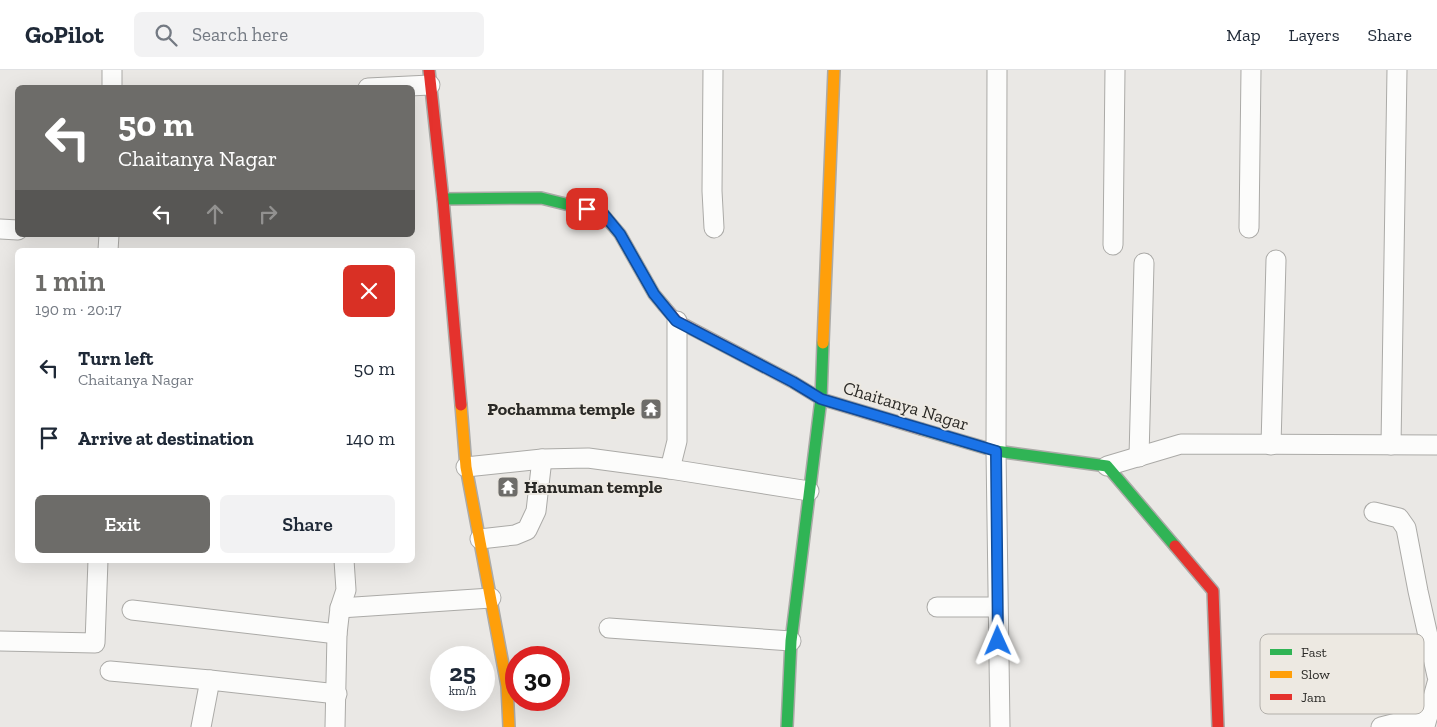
<!DOCTYPE html>
<meta charset="utf-8">
<style>
:root{--surface:#fff;--page:#f2f2f3;--text:#1f2937;--muted:#747a83;--line:#e0e1e3;--accent:#6d6c69}
body{margin:0;font-family:"Zilla Slab",serif;background:var(--page);color:var(--text);height:100vh;display:flex;flex-direction:column;font-size:19px;white-space:nowrap}
*{box-sizing:border-box;margin:0}
p{font-size:16px;color:var(--muted)}
.icon{flex:none;width:28px;height:28px;fill:none;stroke:currentColor;stroke-width:2;stroke-linecap:round;stroke-linejoin:round}
.map{position:relative;flex:1;overflow:hidden}
.panel{position:absolute;left:15px;top:178px;width:400px;height:315px;display:flex;flex-direction:column;background:var(--surface);border-radius:8px;box-shadow:0 5px 20px #0002}
.panel>*{flex:none}
.hud{position:absolute;left:15px;top:15px;width:400px;height:152px;border-radius:8px;box-shadow:0 5px 20px #0002;background:#6d6c69;color:#fff;overflow:hidden}
.speed{position:absolute;left:430px;top:576px;display:flex;gap:10px;font-size:25px;font-weight:700;text-align:center}
.speed>*{display:grid;place-content:center;width:65px;height:65px;border-radius:50%;background:var(--surface);box-shadow:0 5px 20px #0002;line-height:1}
.speed small{font-size:12px;font-weight:400}
.speed .limit{border:8px solid #d22;background:#fff;color:#111}
.pin{position:absolute;display:grid;place-items:center;width:42px;height:42px;color:#fff;margin:-21px;border-radius:10px;box-shadow:0 2px 8px #0006}
.me{position:absolute;width:55px;margin:-28px;rotate:359deg;stroke-linejoin:round;filter:drop-shadow(0 0 4px #0008)}
.turn{display:flex;align-items:center;gap:18px;height:105px;padding:0 20px;font-size:22px}
.turn .icon{width:65px;height:65px;stroke-width:2.5}
.turn b{display:block;font-size:35px;line-height:42px}
.lanes{display:flex;align-items:center;height:48px;padding:0 20px;background:#0003;justify-content:center;gap:25px;direction:ltr}
.lanes .off{opacity:.35}
.round{display:grid;place-items:center;flex:none;width:52px;height:52px;border-radius:8px;background:var(--page)}
.summary{display:flex;align-items:center;justify-content:space-between;height:85px;padding:0 20px}
h1{font-size:30px;font-weight:600;line-height:38px;color:var(--accent)}
.button{display:flex;gap:10px;margin-top:auto;padding:10px 20px}
.button a{flex:1;height:58px;border-radius:8px;background:var(--accent);color:#fff;font-size:20px;font-weight:600;line-height:58px;text-align:center}
.button a+a{background:var(--page);color:var(--text)}
ul{padding:0;list-style:none}
li{display:flex;align-items:center;gap:15px;height:70px;padding:0 20px}
li div{flex:1}
li b{display:block;font-size:19px}
li em{font-style:normal}
header{display:flex;align-items:center;gap:30px;box-sizing:border-box;height:70px;padding:0 25px;background:var(--surface);border-bottom:1px solid var(--line)}
header strong{font-size:24px}
nav{display:flex;gap:28px;margin-inline-start:auto;font-size:18px}
.search{width:350px;height:45px;background:var(--page);display:flex;align-items:center;gap:12px;box-sizing:border-box;padding:0 18px;border-radius:8px;color:var(--muted);font-size:19px}
.map>svg:first-child{display:block}
</style>
<header>
<strong>GoPilot</strong>
<div class="search"><svg class="icon" aria-label="search" viewBox="0 0 24 24"><circle cx="10" cy="10" r="6"/><path d="M15 15l6 6"/></svg>Search here</div>
<nav><a>Map</a><a>Layers</a><a>Share</a></nav>
</header>
<div class="map">
<svg width="1437" height="657" viewBox="0 0 1437 657">
<rect width="100%" height="100%" fill="#eae8e5"/>
<g fill="none" stroke-linecap="round" stroke-linejoin="round">
<g stroke="#abaaa7" stroke-width="21">
<g id="street">
<polyline points="713,0 712,121 714,158"/>
<polyline points="997,0 996,381 1000,657"/>
<polyline points="112,18 112,0"/>
<polyline points="368,18 430,15"/>
<polyline points="1249,158 1251,0"/>
<polyline points="0,159 18,160"/>
<polyline points="1113,175 1115,0"/>
<polyline points="108,180 109,165"/>
<polyline points="1271,375 1276,190"/>
<polyline points="1391,375 1397,0"/>
<polyline points="1139,387 1144,193"/>
<polyline points="1107,396 1181,374 1437,375"/>
<polyline points="466,397 542,389 588,388 670,399 809,421"/>
<polyline points="670,399 677,371 677,251"/>
<polyline points="1374,442 1399,448 1406,458 1418,521 1437,606"/>
<polyline points="480,469 515,465 527,460 536,441 542,389"/>
<polyline points="937,537 997,537"/>
<polyline points="340,538 491,528"/>
<polyline points="132,540 337,564"/>
<polyline points="609,558 791,571"/>
<polyline points="0,571 95,573 98,490"/>
<polyline points="110,601 210,610"/>
<polyline points="1425,656 1437,613"/>
<polyline points="201,657 210,610 337,624"/>
<polyline points="335,657 337,564 340,538 346,520 344,490"/>
<polyline points="1381,657 1428,645"/>
</g>
</g>
<g stroke="#abaaa7" stroke-width="14">
<g id="fast">
<polyline points="443,129 541,128 602,143 620,164 654,224 664,236"/>
<polyline points="921,359 996,381 1107,396 1175,476"/>
<polyline points="787,657 791,571 821,329 823,273"/>
</g>
</g>
<g stroke="#abaaa7" stroke-width="14">
<g id="slow">
<polyline points="823,273 834,0"/>
<polyline points="461,335 466,397 507,616 509,657"/>
</g>
</g>
<g stroke="#abaaa7" stroke-width="14">
<g id="jam">
<polyline points="429,0 443,129 461,335"/>
<polyline points="664,236 677,251 793,312 821,329 921,359"/>
<polyline points="1175,476 1213,521 1218,657"/>
</g>
</g>
<use href="#street" stroke="#fcfcfb" stroke-width="19"/>
<use href="#fast" stroke="#30b455" stroke-width="11"/>
<use href="#slow" stroke="#ff9f0a" stroke-width="11"/>
<use href="#jam" stroke="#e5322d" stroke-width="11"/>
</g>
<g fill="none" stroke-linecap="round" stroke-linejoin="round">
<g stroke="#114b97" stroke-width="12">
<polyline id="route" points="587,139 602,142 620,164 654,224 676,251 793,312 821,329 996,381 998,571"/>
</g>
<use href="#route" stroke="#1a73e8" stroke-width="9"/>
</g>
<defs>
<g id="temple-square" transform="scale(1.125)"><rect x="-9" y="-9" width="18" height="18" rx="4" fill="#6d6c69" stroke="#ede9e2"/><path d="M0-6L5-2H3V0L6.5 2.5H4V6H1.5V3h-3V6H-4V2.5H-6.5L-3 0V-2H-5Z" fill="#fff"/></g>
</defs>
<g fill-rule="evenodd">
<use href="#temple-square" x="651" y="339"/>
<use href="#temple-square" x="508" y="417"/>
</g>
<g text-anchor="middle" dominant-baseline="central" stroke-width="4" stroke-linejoin="round" paint-order="stroke">
<g font-size="18" fill="#2a2926" stroke="#ede9e2">
<text transform="translate(906 336) rotate(17)">Chaitanya Nagar</text>
</g>
<g font-size="18" font-weight="bold" fill="#2a2926" stroke="#ede9e2" text-anchor="end">
<text x="635" y="339">Pochamma temple</text>
<text x="524" y="417" text-anchor="start">Hanuman temple</text>
</g>
</g>
<rect x="1260" y="564" width="164" height="80" rx="8" fill="#ede9e2" stroke="#b2afaa" stroke-width="1"/>
<rect x="1270" y="579" width="22" height="6" fill="#30b455"/>
<rect x="1270" y="601" width="22" height="7" fill="#ff9f0a"/>
<rect x="1270" y="624" width="22" height="6" fill="#e5322d"/>
<g font-size="14" fill="#2a2926">
<text x="1301" y="587">Fast</text>
<text x="1301" y="609">Slow</text>
<text x="1301" y="632">Jam</text>
</g>
</svg>
<div class="speed"><div>25<small>km/h</small></div><div class="limit">30</div></div>
<div class="pin" style="left:587px;top:139px;background:#d93025"><svg class="icon" aria-label="arrive" viewBox="0 0 24 24"><path d="M6 21V4h12l-3 4 3 4H6"/></svg></div>
<svg class="me" style="left:998px;top:571px" viewBox="-20 -20 40 40"><path d="M0-17L14 15 0 8-14 15z" fill="#1a73e8" stroke="#fff" stroke-width="4"/></svg>
<div class="hud">
<div class="turn"><svg class="icon" aria-label="left" viewBox="0 0 24 24"><path d="M17 20v-9H6M10 6l-5 5 5 5"/></svg><div><b>50 m</b>Chaitanya Nagar</div></div>
<div class="lanes"><svg class="icon" aria-label="left" viewBox="0 0 24 24"><path d="M17 20v-9H6M10 6l-5 5 5 5"/></svg><svg class="icon off" aria-label="ahead" viewBox="0 0 24 24"><path d="M12 20V5M6 11l6-6 6 6"/></svg><svg class="icon off" aria-label="right" viewBox="0 0 24 24"><path d="M7 20v-9h11M14 6l5 5-5 5"/></svg></div>
</div>
<section class="panel">
<div class="summary"><div><h1>1 min</h1><p>190 m · 20:17</p></div><a class="round" style="background:#d93025;color:#fff"><svg class="icon" aria-label="close" viewBox="0 0 24 24"><path d="M6 6l12 12M18 6L6 18"/></svg></a></div>
<ul>
<li><svg class="icon" aria-label="left" viewBox="0 0 24 24"><path d="M17 20v-9H6M10 6l-5 5 5 5"/></svg><div><b>Turn left</b><p>Chaitanya Nagar</p></div><em>50 m</em></li>
<li><svg class="icon" aria-label="arrive" viewBox="0 0 24 24"><path d="M6 21V4h12l-3 4 3 4H6"/></svg><div><b>Arrive at destination</b></div><em>140 m</em></li>
</ul>
<div class="button"><a>Exit</a><a>Share</a></div>
</section>
</div>
